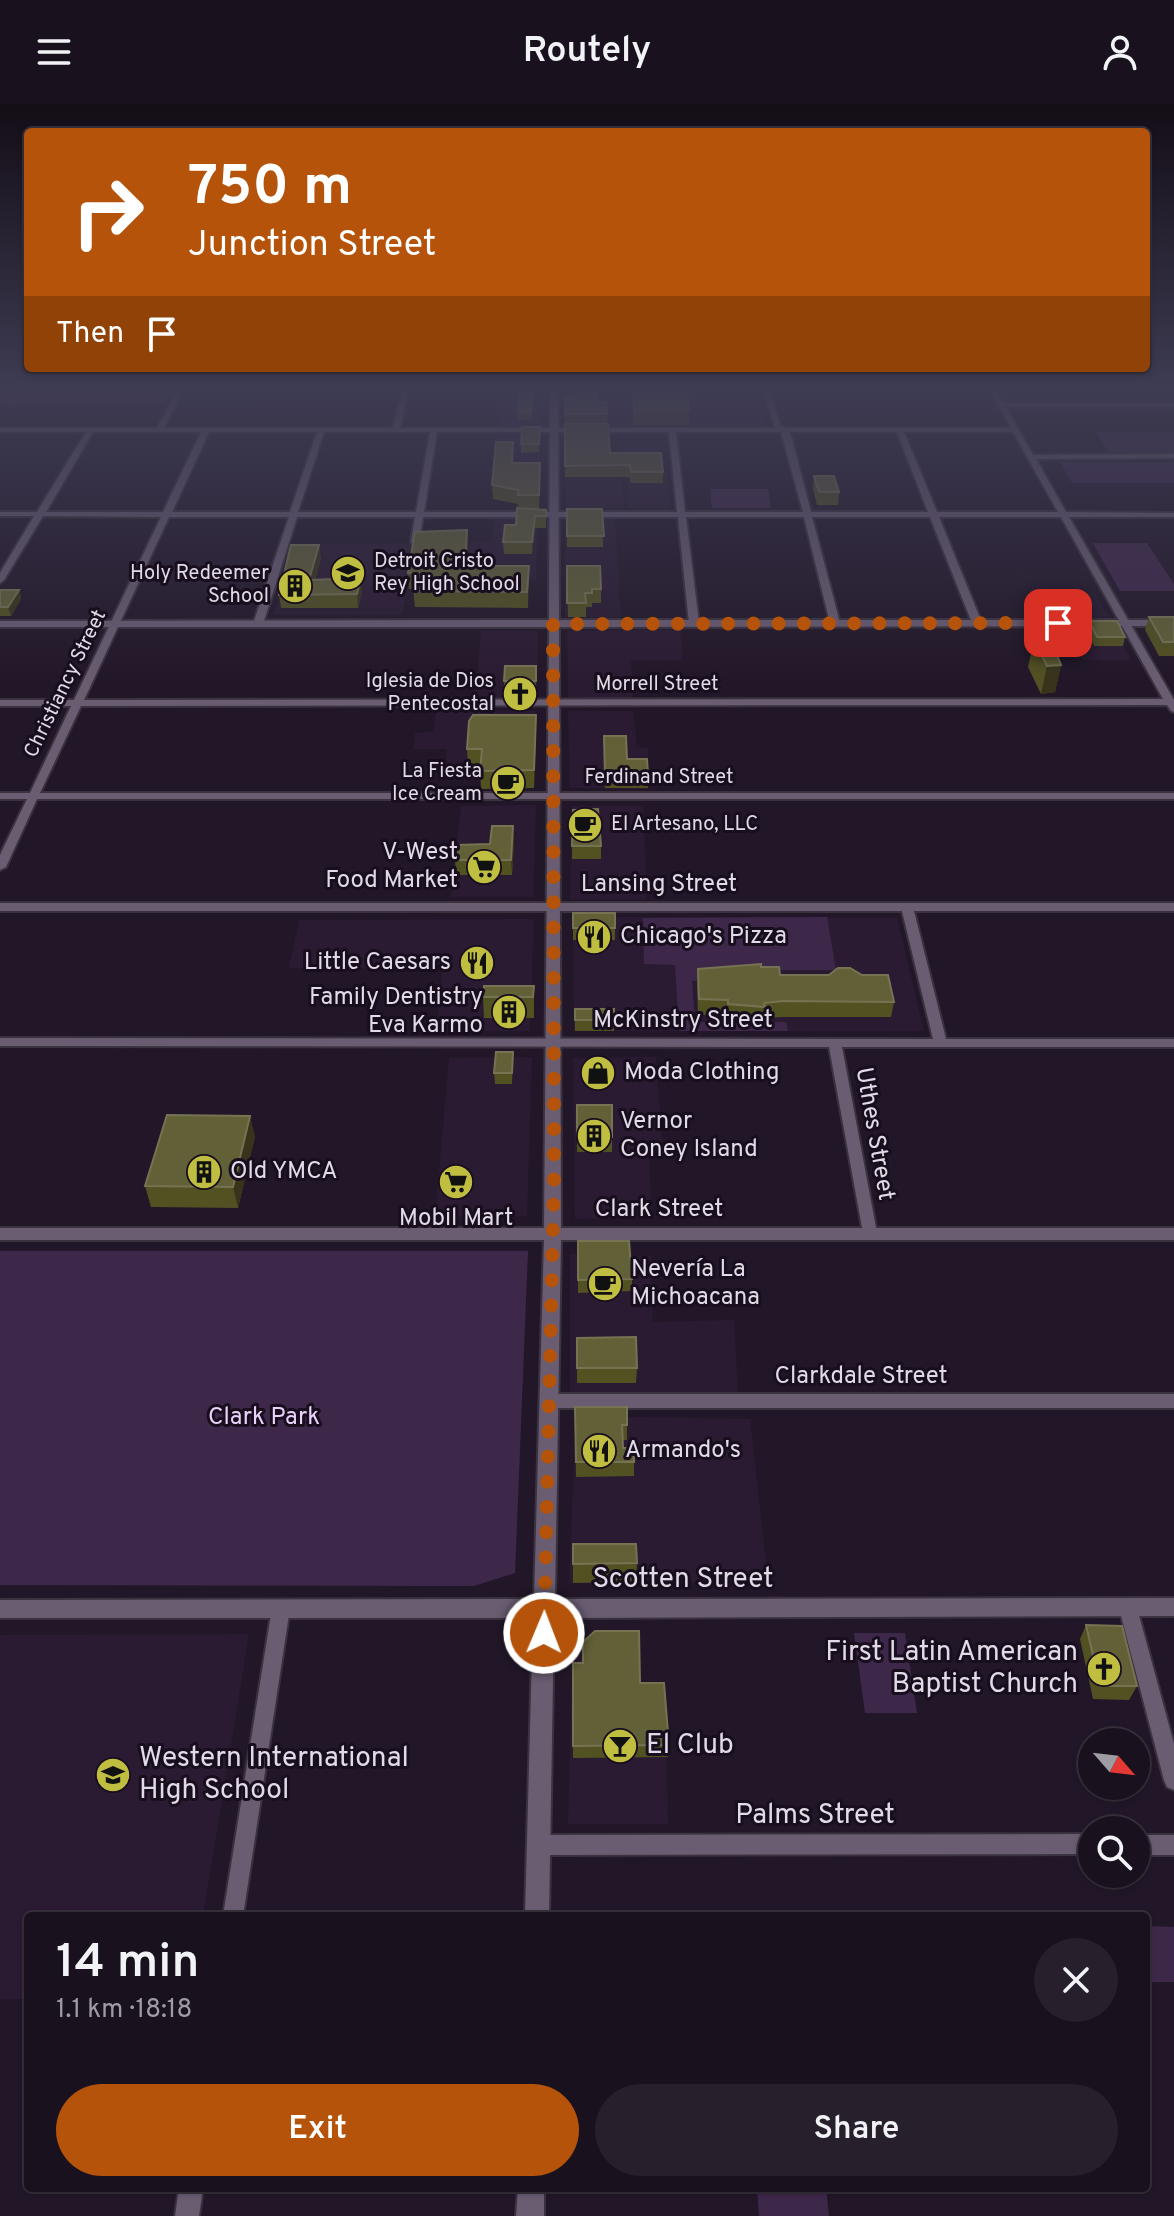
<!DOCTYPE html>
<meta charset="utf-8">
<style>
:root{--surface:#1a111e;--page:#271f2b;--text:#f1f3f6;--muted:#9f9da4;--line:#38313c;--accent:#b45309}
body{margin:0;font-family:Overpass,sans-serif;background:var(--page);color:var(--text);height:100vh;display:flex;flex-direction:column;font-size:30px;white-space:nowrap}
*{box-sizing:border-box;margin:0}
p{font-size:26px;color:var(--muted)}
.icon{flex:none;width:44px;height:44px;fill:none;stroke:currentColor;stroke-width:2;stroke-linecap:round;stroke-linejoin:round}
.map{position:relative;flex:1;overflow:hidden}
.panel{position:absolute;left:24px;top:1808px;width:1126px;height:280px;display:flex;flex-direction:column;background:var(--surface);border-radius:8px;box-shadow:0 2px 6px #0004,0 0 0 2px var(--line)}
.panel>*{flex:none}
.hud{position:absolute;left:24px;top:24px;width:1126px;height:244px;border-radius:8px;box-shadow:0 2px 6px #0004,0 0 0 2px var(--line);background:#b45309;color:#fff;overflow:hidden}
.needle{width:52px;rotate:118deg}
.buttons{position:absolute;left:1078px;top:1624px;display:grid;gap:16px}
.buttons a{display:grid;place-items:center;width:72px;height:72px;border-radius:50%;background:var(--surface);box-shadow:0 2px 6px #0004,0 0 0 2px var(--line);font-size:40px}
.pin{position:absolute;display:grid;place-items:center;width:68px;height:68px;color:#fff;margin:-34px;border-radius:16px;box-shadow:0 4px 12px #0006}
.me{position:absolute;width:88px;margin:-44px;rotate:1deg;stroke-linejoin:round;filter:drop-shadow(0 0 6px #0008)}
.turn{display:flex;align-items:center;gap:28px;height:168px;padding:0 32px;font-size:36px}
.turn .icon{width:104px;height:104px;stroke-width:2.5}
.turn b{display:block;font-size:56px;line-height:68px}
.then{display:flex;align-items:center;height:76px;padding:0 32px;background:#0003;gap:16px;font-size:30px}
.round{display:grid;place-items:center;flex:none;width:84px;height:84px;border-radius:42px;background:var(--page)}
.head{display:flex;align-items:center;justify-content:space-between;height:136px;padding:0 32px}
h1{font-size:48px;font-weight:600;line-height:60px}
.cta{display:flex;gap:16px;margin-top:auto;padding:16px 32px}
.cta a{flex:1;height:92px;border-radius:48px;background:var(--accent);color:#fff;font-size:32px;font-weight:600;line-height:92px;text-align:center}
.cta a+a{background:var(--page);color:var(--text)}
header{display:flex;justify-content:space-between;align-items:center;height:104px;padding:0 32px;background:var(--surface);font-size:36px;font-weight:600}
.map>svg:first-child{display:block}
</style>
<header><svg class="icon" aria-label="menu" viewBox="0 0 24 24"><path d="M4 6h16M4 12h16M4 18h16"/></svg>Routely<svg class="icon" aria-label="person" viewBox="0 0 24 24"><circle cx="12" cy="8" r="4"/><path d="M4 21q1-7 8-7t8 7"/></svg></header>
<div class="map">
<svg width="1174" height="2112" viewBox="0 0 1174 2112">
<rect width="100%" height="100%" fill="#221728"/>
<g fill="#2a1b32">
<polygon points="565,283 756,283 765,322 564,322"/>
<polygon points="1083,283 1138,283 1174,297 1093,298"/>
<polygon points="502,287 541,287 540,322 499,323"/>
<polygon points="496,329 540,329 540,381 492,381"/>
<polygon points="617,341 664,341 670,405 628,404 627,375 616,368"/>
<polygon points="613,348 615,369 622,374 624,404 566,405 565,349"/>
<polygon points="538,414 536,476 467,476 411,465 402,511 274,511 294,440 492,438 494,415"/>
<polygon points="565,415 615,415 621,513 565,513"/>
<polygon points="1066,489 1095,489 1109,513 1079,514"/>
<polygon points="680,526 683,556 631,556 633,594 568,594 567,527"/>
<polygon points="1115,526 1131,556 1082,556 1068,527"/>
<polygon points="481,527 538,527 537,593 475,593"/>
<polygon points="536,607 535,663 445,664 447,645 413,645 415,629 433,628 436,608"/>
<polygon points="568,607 633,607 637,643 648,644 649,685 570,684"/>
<polygon points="536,701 533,793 451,793 461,702"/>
<polygon points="572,702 643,702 647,795 570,795"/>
<polygon points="573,813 897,814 924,927 574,927"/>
<polygon points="534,815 530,927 437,928 442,864 289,864 299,816"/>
<polygon points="532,953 527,1112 435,1113 449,954"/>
<polygon points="656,953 663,1055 649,1055 652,1114 575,1115 573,954"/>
<polygon points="570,1150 651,1152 653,1218 734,1216 738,1288 570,1289"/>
<polygon points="576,1312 750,1315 768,1478 569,1479"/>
<polygon points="249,1530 203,1812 28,1812 28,1895 0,1895 0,1531"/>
<polygon points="638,1533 638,1590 665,1591 668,1720 568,1720 573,1535"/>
</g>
<g fill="#3e284a">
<polygon points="172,283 162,301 0,302 4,284"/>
<polygon points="1096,328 1174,328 1174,348 1109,349"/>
<polygon points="1060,358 1174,358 1174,379 1072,379"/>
<polygon points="710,385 768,385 771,404 712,404"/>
<polygon points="1093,439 1147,439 1174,480 1174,487 1120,487"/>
<polygon points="827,813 836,866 720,866 721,877 692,877 695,918 786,918 788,927 679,927 675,861 644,860 643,814"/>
<polygon points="0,1147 528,1147 515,1469 474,1482 0,1481"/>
<polygon points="854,1529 905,1529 917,1609 865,1609"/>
<polygon points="1146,1822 1174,1823 1174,1878 1146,1878"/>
<polygon points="757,2084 826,2084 829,2112 759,2112"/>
</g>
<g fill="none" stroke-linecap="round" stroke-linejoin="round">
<g stroke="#3a323f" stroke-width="4">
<g id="minor">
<path d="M 179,283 L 185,283 L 164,324 L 393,324 L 403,283 L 409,283 L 400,324 L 775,324 L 763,283 L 769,283 L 780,321 L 785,324 L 1011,324 L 988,283 L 994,283 L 1004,299 L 1174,299 L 1174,303 L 1006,303 L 1033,351 L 1174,350 L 1174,354 L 1036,355 L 1066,408 L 1174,409 L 1174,413 L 1069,413 L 1174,596 L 1174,608 L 1171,607 L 1167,601 L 81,602 L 40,689 L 1174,689 L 1174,695 L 37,695 L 6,763 L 0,766 L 0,751 L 27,695 L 0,695 L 0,689 L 30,689 L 71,602 L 0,602 L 0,596 L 74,596 L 161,413 L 43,412 L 4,476 L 0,479 L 0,469 L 34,412 L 0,412 L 0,408 L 37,408 L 86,328 L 0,328 L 0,324 L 157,324 ZM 93,328 L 201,328 L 163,408 L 46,408 ZM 209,328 L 317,328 L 290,408 L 172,408 ZM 324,328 L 430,328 L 416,408 L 298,408 ZM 437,328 L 669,328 L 677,408 L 424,408 ZM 676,328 L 781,328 L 803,408 L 685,408 ZM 790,328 L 897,328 L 928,408 L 811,408 ZM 904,328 L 1013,328 L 1058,408 L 937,408 ZM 169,413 L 289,413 L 253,520 L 258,523 L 263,520 L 297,413 L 415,413 L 411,438 L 415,441 L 419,438 L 423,413 L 678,413 L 689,519 L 694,522 L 699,519 L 686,413 L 804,413 L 830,519 L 835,522 L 840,519 L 812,413 L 930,413 L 972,519 L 977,522 L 982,519 L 939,413 L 1061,413 L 1163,595 L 84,596 Z"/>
<polygon points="0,799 1174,799 1174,807 914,807 946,935 1174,935 1174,943 842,943 877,1129 875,1133 865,1133 863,1129 829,943 0,942 0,934 933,935 902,807 0,807"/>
<polygon points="549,1290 1174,1290 1174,1304 549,1304 543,1302 541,1297 543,1292"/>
<polygon points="281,1496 287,1498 290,1504 243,1812 223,1812 272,1504 275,1498"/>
<polygon points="1128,1496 1134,1498 1137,1504 1174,1640 1174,1686 1167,1683 1164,1676 1119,1504 1122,1498"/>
<polygon points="1092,1730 1092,1750 538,1751 531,1748 528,1741 531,1734 538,1731"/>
<rect x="1136" y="1731" width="38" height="20"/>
<polygon points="179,2084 203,2084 199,2112 175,2112"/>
</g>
</g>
<g stroke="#3a323f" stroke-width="4">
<g id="tertiary">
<polygon points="550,283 558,283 559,516 1174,516 1174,522 559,523 561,1124 1174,1124 1174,1136 561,1136 555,1495 1174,1494 1174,1512 554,1514 549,1812 525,1812 533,1514 0,1514 0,1496 534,1495 544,1136 0,1136 0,1124 544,1124 549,523 0,523 0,517 549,516"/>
<polygon points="518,2084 544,2084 544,2112 516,2112"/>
</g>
</g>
<use href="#minor" fill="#6a5d72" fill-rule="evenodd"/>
<use href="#tertiary" fill="#6a5d72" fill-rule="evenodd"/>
</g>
<g fill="#525122">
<polygon points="535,283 531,316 518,316 518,308"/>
<polygon points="633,290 689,305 689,321 633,321"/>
<polygon points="565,294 597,298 607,310 610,349 663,368 663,379 630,379 630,373 565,373"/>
<polygon points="540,323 539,348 521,349 521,340"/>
<polygon points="514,351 513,359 540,373 539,405 546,406 546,424 535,424 532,450 504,450 503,438 516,421 518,400 493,395 492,381"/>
<polygon points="814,372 839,388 838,401 817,401 813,385"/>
<polygon points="567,405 602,405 603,443 567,443"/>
<polygon points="468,442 467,462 529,462 528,504 415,503 413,485 409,485 408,469"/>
<polygon points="321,454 315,476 362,488 358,504 281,504 279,491"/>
<polygon points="567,462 601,485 601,499 592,499 592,503 586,503 586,513 568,513"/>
<polygon points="0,486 19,486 21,495 11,512 0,512"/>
<polygon points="1149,513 1174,513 1174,552 1159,552 1145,526"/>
<polygon points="1089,517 1125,533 1123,542 1094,542 1087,526"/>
<polygon points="1034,536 1061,561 1055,588 1041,590 1028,563"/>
<polygon points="536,562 536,593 504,593 504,577"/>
<polygon points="536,629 534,684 481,685 480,663 468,663 467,645"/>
<polygon points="604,632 627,655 648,671 648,684 605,684"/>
<polygon points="573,706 601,742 601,755 572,755"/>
<polygon points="514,737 512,771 456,771 455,756 490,740"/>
<rect x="573" y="809" width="42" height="27"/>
<polygon points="761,863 780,871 894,898 891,913 781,913 764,914 764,918 727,915 726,911 698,911 697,880 698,865"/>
<polygon points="534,882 534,914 484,914 483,893"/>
<rect x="575" y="905" width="39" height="22"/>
<polygon points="513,948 512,980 495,980 494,969"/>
<polygon points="577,1001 612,1033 612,1048 577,1048"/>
<polygon points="255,1032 238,1104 151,1103 145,1082"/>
<polygon points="578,1137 632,1175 632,1187 578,1189"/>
<polygon points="577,1234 637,1264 636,1279 577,1279"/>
<polygon points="575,1303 627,1303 627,1336 623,1336 623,1344 634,1358 634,1372 576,1373"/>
<polygon points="573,1440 637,1459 636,1478 573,1479"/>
<polygon points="1086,1521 1137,1582 1129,1596 1093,1595 1080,1535"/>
<polygon points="573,1559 640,1579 669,1641 668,1653 573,1654"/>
</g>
<g fill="#38341b">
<polygon points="535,412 535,424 532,450 532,438"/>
<polygon points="467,426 468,442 466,478 465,462"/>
<polygon points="319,441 321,454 311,489 309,476"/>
<polygon points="361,474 362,488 358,504 357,490"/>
<polygon points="19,486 21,495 11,512 8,503"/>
<polygon points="1061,561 1055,588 1041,590 1047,562"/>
<polygon points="536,611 536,629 534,684 534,666"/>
<polygon points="513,722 514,737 512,771 511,756"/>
<polygon points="250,1012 255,1032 238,1104 233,1083"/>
</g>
<g fill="#616037" stroke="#767353" stroke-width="2">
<polygon points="521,283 534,283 531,308 518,308"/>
<polygon points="572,283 595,283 597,298 606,298 607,310 565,310 565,294 572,294"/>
<polygon points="687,288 689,305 634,305 633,290"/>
<polygon points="565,320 608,320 610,349 661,349 663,368 631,368 630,361 565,362"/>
<polygon points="522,323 540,323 539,340 521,340"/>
<polygon points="496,338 513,338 512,359 540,359 539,391 518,391 518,386 492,381"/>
<polygon points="814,372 834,372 839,388 819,388"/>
<polygon points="517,404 546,406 546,412 535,412 532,438 503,438 505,421 516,421"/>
<polygon points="567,405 602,405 604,432 567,432"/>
<polygon points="467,426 465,462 529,462 527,488 413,487 415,469 408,469 415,428"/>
<polygon points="291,441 319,441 309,476 361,474 357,490 279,491"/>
<polygon points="567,462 600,462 601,485 592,485 592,489 585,489 586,499 567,499"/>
<polygon points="0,486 19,486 8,503 0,503"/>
<polygon points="1149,513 1174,513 1174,538 1163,538"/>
<polygon points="1089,517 1117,517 1125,533 1097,533"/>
<polygon points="1034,536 1051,536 1061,561 1047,562"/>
<polygon points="505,562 536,562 536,577 504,577"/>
<polygon points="473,611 536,611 534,666 480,667 482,645 467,645 469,617"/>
<polygon points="604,632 626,632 627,655 647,655 648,671 605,672"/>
<polygon points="598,705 601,742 572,742 573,706"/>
<polygon points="492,722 513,722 511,756 455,756 456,741 490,740"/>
<rect x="573" y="809" width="42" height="15"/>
<polygon points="761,860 761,863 779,863 780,871 829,871 838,864 850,864 862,871 888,871 894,898 783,897 764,899 765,903 728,900 728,896 699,895 698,865"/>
<polygon points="484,882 534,882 533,893 483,893"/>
<rect x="575" y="905" width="39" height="11"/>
<polygon points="496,948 513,948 512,969 494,969"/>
<rect x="577" y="1001" width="35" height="32"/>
<polygon points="167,1011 250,1012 233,1083 145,1082"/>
<polygon points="578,1137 629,1137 632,1175 578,1176"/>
<polygon points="636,1233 637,1264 577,1264 577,1234"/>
<polygon points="575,1303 627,1303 627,1321 622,1321 623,1344 634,1344 634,1358 576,1358"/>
<polygon points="573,1440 636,1440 637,1459 573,1460"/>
<polygon points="1086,1521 1122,1522 1137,1582 1100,1582"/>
<polygon points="595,1527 639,1527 640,1579 664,1579 669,1641 573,1642 573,1559 583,1559 583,1538"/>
</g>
<linearGradient id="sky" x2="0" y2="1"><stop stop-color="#130d16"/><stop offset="0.49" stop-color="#3e3c53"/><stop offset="1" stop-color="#3e3c53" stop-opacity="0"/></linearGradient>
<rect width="1174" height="579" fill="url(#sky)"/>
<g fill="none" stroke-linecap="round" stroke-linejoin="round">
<polyline stroke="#b45309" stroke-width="14" stroke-dasharray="0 25.2" points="544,1529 554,1073 553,520 1058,519"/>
</g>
<defs>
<g id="school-disc" transform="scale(1.8)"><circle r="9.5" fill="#c0be41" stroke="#180e1e"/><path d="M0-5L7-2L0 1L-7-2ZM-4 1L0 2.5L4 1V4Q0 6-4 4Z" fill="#111"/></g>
<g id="building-disc" transform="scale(1.8)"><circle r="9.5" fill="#c0be41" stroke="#180e1e"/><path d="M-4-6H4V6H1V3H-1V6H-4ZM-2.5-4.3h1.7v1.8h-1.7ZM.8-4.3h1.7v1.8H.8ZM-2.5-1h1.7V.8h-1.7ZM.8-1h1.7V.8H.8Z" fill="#111"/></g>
<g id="church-disc" transform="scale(1.8)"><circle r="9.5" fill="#c0be41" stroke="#180e1e"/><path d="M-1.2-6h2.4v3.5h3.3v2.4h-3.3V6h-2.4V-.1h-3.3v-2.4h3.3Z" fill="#111"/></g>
<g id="cafe-disc" transform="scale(1.8)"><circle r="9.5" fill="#c0be41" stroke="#180e1e"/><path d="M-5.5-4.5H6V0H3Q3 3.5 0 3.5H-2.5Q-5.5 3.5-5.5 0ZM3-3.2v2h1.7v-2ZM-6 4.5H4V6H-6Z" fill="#111"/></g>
<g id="supermarket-disc" transform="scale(1.8)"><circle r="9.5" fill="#c0be41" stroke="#180e1e"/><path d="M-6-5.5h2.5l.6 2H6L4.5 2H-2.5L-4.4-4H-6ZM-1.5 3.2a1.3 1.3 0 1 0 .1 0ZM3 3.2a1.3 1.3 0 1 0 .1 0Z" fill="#111"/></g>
<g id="restaurant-disc" transform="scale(1.8)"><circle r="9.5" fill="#c0be41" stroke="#180e1e"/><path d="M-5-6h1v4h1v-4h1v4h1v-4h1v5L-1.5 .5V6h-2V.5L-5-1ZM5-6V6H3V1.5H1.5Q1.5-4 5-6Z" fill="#111"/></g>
<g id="shop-disc" transform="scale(1.8)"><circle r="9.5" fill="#c0be41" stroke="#180e1e"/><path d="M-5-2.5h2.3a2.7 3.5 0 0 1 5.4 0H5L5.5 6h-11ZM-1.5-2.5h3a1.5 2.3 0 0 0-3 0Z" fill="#111"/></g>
<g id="bar-disc" transform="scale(1.8)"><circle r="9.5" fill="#c0be41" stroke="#180e1e"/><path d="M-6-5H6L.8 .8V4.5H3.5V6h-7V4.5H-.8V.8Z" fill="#111"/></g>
</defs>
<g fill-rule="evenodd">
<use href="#school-disc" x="348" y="469"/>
<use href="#building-disc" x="295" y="482"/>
<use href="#church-disc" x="520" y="590"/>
<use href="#cafe-disc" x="508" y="679"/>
<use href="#cafe-disc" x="585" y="721"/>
<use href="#supermarket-disc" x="484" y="763"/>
<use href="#restaurant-disc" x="594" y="833"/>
<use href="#restaurant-disc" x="477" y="859"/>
<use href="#building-disc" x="509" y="908"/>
<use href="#shop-disc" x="598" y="969"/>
<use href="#building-disc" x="594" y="1032"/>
<use href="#building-disc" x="204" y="1068"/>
<use href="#supermarket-disc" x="456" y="1078"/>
<use href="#cafe-disc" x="605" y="1180"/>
<use href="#restaurant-disc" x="599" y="1347"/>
<use href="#church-disc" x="1104" y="1565"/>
<use href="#bar-disc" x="620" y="1642"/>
<use href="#school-disc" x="113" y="1671"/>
</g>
<g text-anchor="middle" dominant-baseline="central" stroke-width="6" stroke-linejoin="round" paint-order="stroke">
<g font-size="20" fill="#e2dae7" stroke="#180e1e" text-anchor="end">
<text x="374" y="458" text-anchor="start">Detroit Cristo<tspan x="374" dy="23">Rey High School</tspan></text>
<text x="269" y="470">Holy Redeemer<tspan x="269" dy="23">School</tspan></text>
<text x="494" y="578">Iglesia de Dios<tspan x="494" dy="23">Pentecostal</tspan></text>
<text x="482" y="668">La Fiesta<tspan x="482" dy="23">Ice Cream</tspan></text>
<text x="611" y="721" text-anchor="start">El Artesano, LLC</text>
</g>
<g font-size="20" fill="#e2dae7" stroke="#180e1e">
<text transform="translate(66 580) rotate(-64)">Christiancy Street</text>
<text x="657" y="581">Morrell Street</text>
<text x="659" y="674">Ferdinand Street</text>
</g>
<g font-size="24" fill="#e2dae7" stroke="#180e1e" text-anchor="start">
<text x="458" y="749" text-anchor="end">V-West<tspan x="458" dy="28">Food Market</tspan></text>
<text x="620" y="833">Chicago's Pizza</text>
<text x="451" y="859" text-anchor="end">Little Caesars</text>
<text x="483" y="894" text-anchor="end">Family Dentistry<tspan x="483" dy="28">Eva Karmo</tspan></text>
<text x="624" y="969">Moda Clothing</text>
<text x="620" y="1018">Vernor<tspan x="620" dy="28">Coney Island</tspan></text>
<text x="230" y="1068">Old YMCA</text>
<text x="456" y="1115" text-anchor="middle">Mobil Mart</text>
<text x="631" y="1166">Nevería La<tspan x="631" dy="28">Michoacana</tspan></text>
<text x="625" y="1347">Armando's</text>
</g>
<g font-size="24" fill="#e2dae7" stroke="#180e1e">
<text x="659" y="781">Lansing Street</text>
<text x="683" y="917">McKinstry Street</text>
<text transform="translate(874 1030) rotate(80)">Uthes Street</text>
<text x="659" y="1106">Clark Street</text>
<text x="861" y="1273">Clarkdale Street</text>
</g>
<g font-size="24" fill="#e9d1f9" stroke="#180e1e">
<text x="264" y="1314">Clark Park</text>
</g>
<g font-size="28" fill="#e2dae7" stroke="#180e1e">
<text x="683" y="1476">Scotten Street</text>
<text x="815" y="1712">Palms Street</text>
</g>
<g font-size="28" fill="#e2dae7" stroke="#180e1e" text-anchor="start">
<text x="1078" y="1549" text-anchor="end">First Latin American<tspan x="1078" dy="32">Baptist Church</tspan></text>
<text x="646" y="1642">El Club</text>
<text x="139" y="1655">Western International<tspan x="139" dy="32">High School</tspan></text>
</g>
</g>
</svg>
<div class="buttons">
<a><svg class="needle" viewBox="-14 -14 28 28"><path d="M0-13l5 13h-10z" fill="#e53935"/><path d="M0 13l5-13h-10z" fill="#9f9da4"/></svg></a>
<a><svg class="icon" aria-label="search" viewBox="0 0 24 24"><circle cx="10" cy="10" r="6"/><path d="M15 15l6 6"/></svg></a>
</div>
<div class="pin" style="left:1058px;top:519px;background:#d93025"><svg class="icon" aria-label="arrive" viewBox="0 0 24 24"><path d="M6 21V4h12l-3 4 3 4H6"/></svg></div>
<svg class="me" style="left:544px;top:1529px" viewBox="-20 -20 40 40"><circle r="17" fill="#b45309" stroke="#fff" stroke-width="3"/><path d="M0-11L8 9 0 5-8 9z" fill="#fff"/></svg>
<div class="hud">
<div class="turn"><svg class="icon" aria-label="right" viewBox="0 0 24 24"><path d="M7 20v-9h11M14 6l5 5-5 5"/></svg><div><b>750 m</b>Junction Street</div></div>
<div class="then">Then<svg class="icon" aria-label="arrive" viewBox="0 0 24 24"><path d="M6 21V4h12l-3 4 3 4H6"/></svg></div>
</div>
<section class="panel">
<div class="head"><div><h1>14 min</h1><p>1.1 km · 18:18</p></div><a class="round"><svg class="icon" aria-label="close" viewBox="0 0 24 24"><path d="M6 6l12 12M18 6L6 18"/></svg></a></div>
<div class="cta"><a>Exit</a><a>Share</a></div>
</section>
</div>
